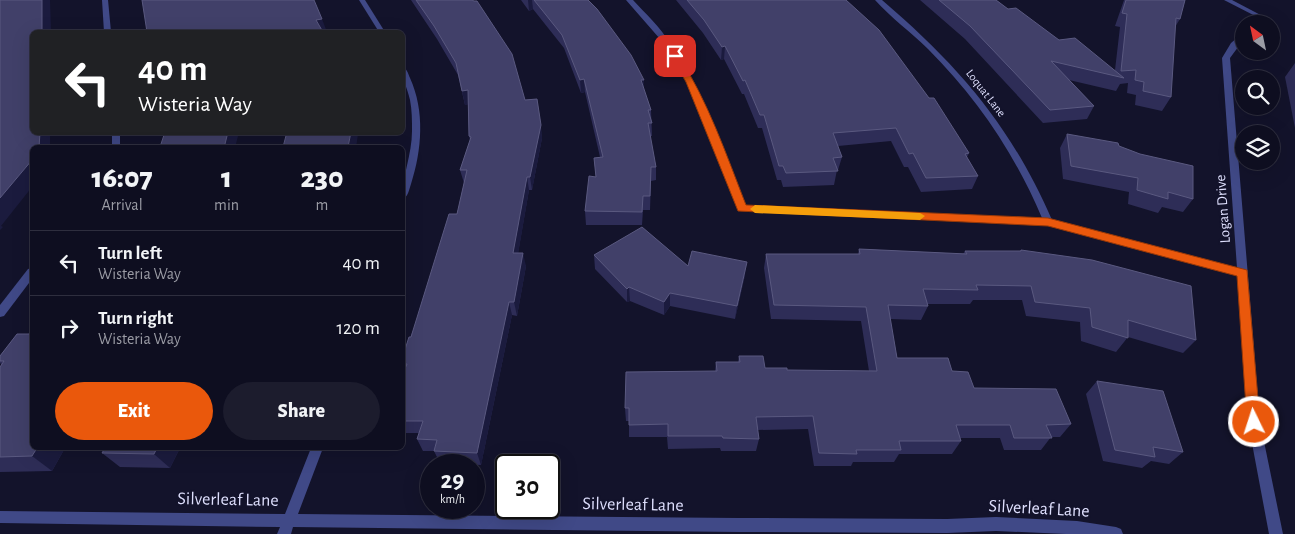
<!DOCTYPE html>
<style>
:root{--surface:#0e0e20;--page:#1c1c2d;--text:#f1f3f6;--muted:#9b9ca5;--line:#2e2e3e;--accent:#ea580c}
body{margin:0;font-family:"Alegreya Sans",sans-serif;background:var(--page);color:var(--text);height:100vh;display:flex;flex-direction:column;font-size:19px;white-space:nowrap}
*{box-sizing:border-box;margin:0}
p{font-size:16px;color:var(--muted)}
.icon{flex:none;width:28px;height:28px;fill:none;stroke:currentColor;stroke-width:2;stroke-linecap:round;stroke-linejoin:round}
.map{position:relative;flex:1;overflow:hidden}
.side{position:absolute;left:30px;top:145px;width:375px;height:305px;display:flex;flex-direction:column;background:var(--surface);border-radius:8px;box-shadow:0 5px 20px #0002,0 0 0 1px var(--line)}
.side>*{flex:none}
.hud{position:absolute;left:30px;top:30px;width:375px;height:105px;border-radius:8px;box-shadow:0 5px 20px #0002,0 0 0 1px var(--line);background:#202124;color:#fff;overflow:hidden}
.needle{width:32px;rotate:327deg}
.controls{position:absolute;left:1235px;top:15px;display:grid;gap:10px}
.controls a{display:grid;place-items:center;width:45px;height:45px;border-radius:50%;background:var(--surface);box-shadow:0 5px 20px #0002,0 0 0 1px var(--line);font-size:25px}
.speed{position:absolute;left:420px;top:454px;display:flex;gap:10px;font-size:25px;font-weight:700;text-align:center}
.speed>*{display:grid;place-content:center;width:65px;height:65px;border-radius:50%;background:var(--surface);box-shadow:0 5px 20px #0002,0 0 0 1px var(--line);line-height:1}
.speed small{font-size:12px;font-weight:400}
.speed .limit{border:2px solid #111;border-radius:8px;background:#fff;color:#111}
.pin{position:absolute;display:grid;place-items:center;width:42px;height:42px;color:#fff;margin:-21px;border-radius:10px;box-shadow:0 2px 8px #0006}
.me{position:absolute;width:55px;margin:-28px;rotate:356deg;stroke-linejoin:round;filter:drop-shadow(0 0 4px #0008)}
.turn{display:flex;align-items:center;gap:18px;height:105px;padding:0 25px;font-size:22px}
.turn .icon{width:65px;height:65px;stroke-width:2.5}
.turn b{display:block;font-size:35px;line-height:42px}
.eta{display:flex;justify-content:space-evenly;align-items:center;height:85px;text-align:center}
.eta b{font-size:30px;font-weight:800;line-height:35px}
.cta{display:flex;gap:10px;margin-top:auto;padding:10px 25px}
.cta a{flex:1;height:58px;border-radius:30px;background:var(--accent);color:#fff;font-size:20px;font-weight:800;line-height:58px;text-align:center}
.cta a+a{background:var(--page);color:var(--text)}
ul{padding:0;list-style:none}
li{display:flex;align-items:center;gap:15px;height:65px;padding:0 25px;border-top:1px solid var(--line)}
li div{flex:1}
li b{display:block;font-size:19px}
li em{font-style:normal}
.map>svg:first-child{display:block}
</style>
<div class="map">
<svg width="1295" height="534" viewBox="0 0 1295 534">
<rect width="100%" height="100%" fill="#13132b"/>
<g fill="none" stroke-linecap="round" stroke-linejoin="round">
<g fill="#404987" fill-rule="evenodd">
<polygon points="102,0 108,0 111,32 104,32"/>
<polygon points="359,0 365,0 385,32 379,32"/>
<path d="M 626,0 L 633,0 C 646,14 660,27 670,43 C 704,92 724,150 745,205 L 1042,218 C 1015,154 977,98 928,49 C 911,32 891,18 875,0 L 882,0 C 959,66 1011,126 1052,220 L 1237,268 L 1222,58 L 1231,43 L 1244,32 L 1244,39 L 1230,58 L 1260,422 L 1283,534 L 1269,534 L 1248,422 L 1238,275 L 1048,225 L 739,210 L 705,123 L 686,82 L 660,39 Z"/>
<polygon points="1224,0 1232,0 1272,21 1267,22"/>
<path d="M 402,66 C 407,69 408,73 410,78 C 425,111 422,150 411,184 C 409,190 408,197 402,200 C 402,176 412,155 412,131 C 412,121 412,110 410,100 C 407,87 402,79 402,66 Z"/>
<rect x="112" y="132" width="8" height="16"/>
<polygon points="32,268 32,279 4,316 0,317 0,305 28,269"/>
<polygon points="311,448 323,448 298,514 739,518 947,519 996,517 1077,521 1116,527 1121,529 1123,534 1066,534 996,531 947,533 739,532 293,527 291,534 277,534 280,527 0,523 0,511 285,514"/>
</g>
</g>
<g fill="#2e2d57">
<polygon points="411,0 472,0 525,100 537,99 542,138 532,190 529,190 518,253 526,266 517,316 512,315 481,465 440,463 434,451 423,451 417,439 419,433 402,433 402,376 404,370 402,366 402,359 457,214 464,183 460,170 470,140 469,136 468,104 465,105 458,75 437,39"/>
<polygon points="521,0 588,0 644,90 651,110 652,136 650,136 656,167 656,180 651,181 650,210 643,210 642,225 586,225 585,211 596,177 594,158 600,157 585,92 581,93 564,48 533,9 529,11"/>
<polygon points="676,0 846,0 969,153 967,157 978,176 972,189 921,192 908,167 904,167 891,141 838,146 842,157 838,170 837,170 834,185 783,187 781,180 777,180 762,128 758,128 744,94 742,94 724,59 721,60 703,33"/>
<polygon points="920,0 996,0 1008,9 1059,40 1115,70 1120,27 1115,26 1124,0 1185,0 1180,19 1175,27 1171,97 1162,111 1135,105 1136,95 1127,93 1128,83 1120,84 1116,91 1069,80 1094,106 1087,119 1043,123 965,39"/>
<polygon points="1295,63 1295,128 1285,77"/>
<polygon points="1067,134 1119,146 1193,199 1183,212 1162,207 1158,213 1128,204 1129,192 1063,179 1060,148"/>
<polygon points="859,249 963,254 965,251 1020,251 1021,250 1196,340 1183,353 1128,337 1116,352 1081,341 1080,322 1026,316 1022,300 973,300 970,304 927,304 928,306 921,320 890,319 897,358 952,371 974,388 1071,424 1060,437 1051,437 1041,450 1004,450 1000,438 960,438 961,441 952,454 899,454 894,462 853,462 851,466 814,466 808,429 757,430 759,439 756,451 721,451 720,448 668,449 667,437 629,437 629,421 626,421 625,408 715,371 716,362 738,362 739,356 765,368 787,370 869,371 861,321 771,319 764,268 766,254 858,254"/>
<polygon points="594,255 688,266 745,275 735,319 670,306 664,315 630,301 627,302 595,269"/>
<polygon points="17,334 32,448 65,448 52,471 0,472 0,367 2,365 0,363 0,356"/>
<polygon points="1097,381 1183,452 1169,464 1151,461 1142,468 1103,461 1086,394"/>
<polygon points="105,448 180,448 170,468 120,467 102,453"/>
</g>
<g fill="#1b1b3e">
<polygon points="42,0 50,0 51,32 42,32"/>
<polygon points="528,0 532,0 533,9 529,11"/>
<polygon points="322,19 327,32 323,32 316,20"/>
<polygon points="725,46 724,59 721,60 722,47"/>
<polygon points="584,79 585,92 581,93 580,80"/>
<polygon points="641,80 644,80 644,93"/>
<polygon points="468,90 471,104 465,105 462,91"/>
<polygon points="541,125 542,138 532,190 530,177"/>
<polygon points="40,132 50,132 50,148 39,148"/>
<polygon points="228,132 239,132 235,148 224,148"/>
<polygon points="351,132 357,132 358,134 356,148 348,148 348,147"/>
<polygon points="170,145 171,148 161,148 160,147"/>
<polygon points="32,160 32,187 1,226 3,227 0,230 0,198"/>
<polygon points="527,177 529,190 516,266 513,253"/>
<polygon points="523,253 526,266 517,316 514,302"/>
<polygon points="747,262 745,275 735,319 737,306"/>
<polygon points="629,287 630,301 627,302 627,289"/>
<polygon points="670,293 670,306 664,315 664,302"/>
<polygon points="509,302 512,315 481,465 477,453"/>
<polygon points="37,448 65,448 52,471 32,456"/>
<polygon points="157,448 180,448 170,468 154,454"/>
</g>
<g fill="#414069" stroke="#5a5980">
<polygon points="0,0 42,0 42,32 32,32 32,132 40,132 39,148 32,148 32,160 0,198"/>
<polygon points="142,0 314,0 322,19 316,20 323,32 258,32 257,31 257,32 147,32"/>
<polygon points="416,0 472,0 474,1 477,1 512,54 525,100 537,99 541,125 530,177 527,177 513,253 523,253 514,302 509,302 477,453 434,451 437,440 417,439 423,421 402,421 402,376 407,364 402,364 402,359 409,337 411,337 449,214 457,214 467,170 460,170 471,137 469,136 468,90 462,91 456,63 434,26"/>
<polygon points="534,0 588,0 597,9 631,55 644,80 641,80 651,110 648,110 652,123 648,123 656,167 651,167 650,196 643,196 642,212 585,211 589,176 596,177 594,158 603,157 584,79 580,80 562,35"/>
<polygon points="687,0 846,0 879,30 929,98 934,98 969,153 965,154 978,176 926,178 913,153 909,154 896,128 833,133 842,157 833,158 838,171 786,173 783,166 779,166 764,115 760,115 745,80 743,81 725,46 722,47 704,20"/>
<polygon points="939,0 996,0 1008,9 1016,8 1059,40 1075,38 1124,78 1051,61 1094,106 1050,110 970,26"/>
<polygon points="1126,0 1185,0 1180,19 1176,18 1171,97 1143,91 1144,82 1135,80 1136,70 1121,71 1127,14 1122,13"/>
<polygon points="165,132 228,132 224,148 169,148 170,145 160,147"/>
<polygon points="287,132 351,132 348,147 352,146 352,148 273,148 283,147"/>
<polygon points="1067,134 1118,143 1119,146 1140,154 1193,166 1193,199 1168,192 1168,199 1137,190 1138,178 1071,166"/>
<polygon points="642,227 688,266 692,251 747,262 737,306 670,293 664,302 629,287 627,289 594,255"/>
<polygon points="859,249 967,254 965,251 1021,251 1021,250 1092,260 1191,286 1196,340 1128,320 1128,338 1092,327 1090,308 1035,302 1031,286 976,285 978,290 923,289 928,306 888,305 897,358 948,358 952,371 968,372 974,388 1056,389 1071,424 1046,425 1052,438 1014,438 1010,425 956,425 961,441 899,441 901,450 856,450 857,454 819,453 813,416 756,417 759,439 723,438 722,436 668,436 668,424 629,425 629,408 625,408 626,372 717,371 716,362 740,362 739,356 763,356 765,368 787,368 787,370 877,371 866,307 774,305 766,254 860,254"/>
<polygon points="32,330 32,448 37,448 32,456 0,457 0,367 4,361 0,361 0,356 17,334 29,334"/>
<polygon points="1097,381 1163,391 1183,452 1153,447 1155,457 1115,450"/>
<polygon points="105,448 157,448 154,454 102,453"/>
</g>
<path fill="#ea580c" stroke="#983908" d="M 672,55 L 678,55 C 708,101 726,154 746,205 L 1048,218 L 1247,270 L 1260,422 L 1258,426 L 1254,428 L 1249,426 L 1247,422 L 1237,276 L 1048,226 L 738,211 L 686,82 L 671,56 Z"/>
<polygon fill="#f59e0b" points="755,205 920,213 925,216 920,220 755,213 750,209"/>
<g text-anchor="middle" dominant-baseline="central" stroke-width="4.5" stroke-linejoin="round" paint-order="stroke">
<g font-size="12" fill="#dedffd" stroke="#13132b">
<text transform="translate(986 93) rotate(52)">Loquat Lane</text>
</g>
<g font-size="15" fill="#dedffd" stroke="#13132b">
<text transform="translate(1223 209) rotate(-94)">Logan Drive</text>
</g>
<g font-size="18" fill="#dedffd" stroke="#13132b">
<text transform="translate(228 500) rotate(1)">Silverleaf Lane</text>
<text transform="translate(633 505) rotate(1)">Silverleaf Lane</text>
<text transform="translate(1039 509) rotate(3)">Silverleaf Lane</text>
</g>
</g>
</svg>
<div class="controls">
<a><svg class="needle" viewBox="-14 -14 28 28"><path d="M0-13l5 13h-10z" fill="#e53935"/><path d="M0 13l5-13h-10z" fill="#9b9ca5"/></svg></a>
<a><svg class="icon" aria-label="search" viewBox="0 0 24 24"><circle cx="10" cy="10" r="6"/><path d="M15 15l6 6"/></svg></a>
<a><svg class="icon" aria-label="layers" viewBox="0 0 24 24"><path d="M12 4l9 5-9 5-9-5zM3 14l9 5 9-5"/></svg></a>
</div>
<div class="speed"><div>29<small>km/h</small></div><div class="limit">30</div></div>
<div class="pin" style="left:675px;top:56px;background:#d93025"><svg class="icon" aria-label="arrive" viewBox="0 0 24 24"><path d="M6 21V4h12l-3 4 3 4H6"/></svg></div>
<svg class="me" style="left:1254px;top:422px" viewBox="-20 -20 40 40"><circle r="17" fill="#ea580c" stroke="#fff" stroke-width="3"/><path d="M0-11L8 9 0 5-8 9z" fill="#fff"/></svg>
<div class="hud">
<div class="turn"><svg class="icon" aria-label="left" viewBox="0 0 24 24"><path d="M17 20v-9H6M10 6l-5 5 5 5"/></svg><div><b>40 m</b>Wisteria Way</div></div>
</div>
<section class="side">
<div class="eta">
<div><b>16:07</b><p>Arrival</p></div>
<div><b>1</b><p>min</p></div>
<div><b>230</b><p>m</p></div>
</div>
<ul>
<li><svg class="icon" aria-label="left" viewBox="0 0 24 24"><path d="M17 20v-9H6M10 6l-5 5 5 5"/></svg><div><b>Turn left</b><p>Wisteria Way</p></div><em>40 m</em></li>
<li><svg class="icon" aria-label="right" viewBox="0 0 24 24"><path d="M7 20v-9h11M14 6l5 5-5 5"/></svg><div><b>Turn right</b><p>Wisteria Way</p></div><em>120 m</em></li>
</ul>
<div class="cta"><a>Exit</a><a>Share</a></div>
</section>
</div>
